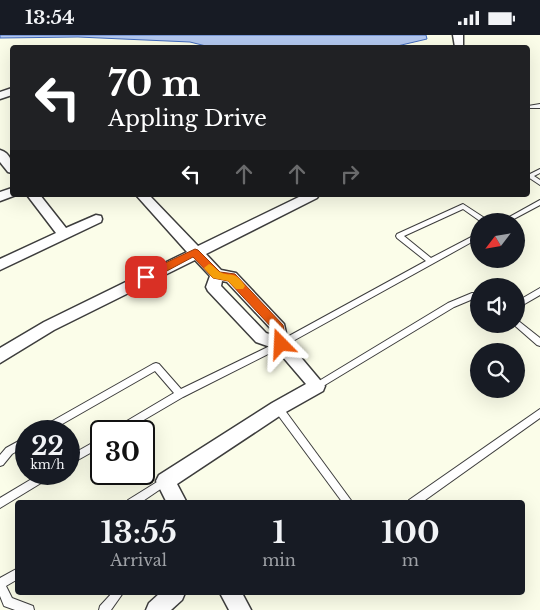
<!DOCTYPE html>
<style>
:root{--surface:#171b24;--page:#242831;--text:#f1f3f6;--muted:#9ea1a6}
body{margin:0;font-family:"Libre Baskerville",serif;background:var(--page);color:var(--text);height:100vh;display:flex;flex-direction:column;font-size:19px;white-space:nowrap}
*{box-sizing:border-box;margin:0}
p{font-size:16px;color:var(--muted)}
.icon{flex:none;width:28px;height:28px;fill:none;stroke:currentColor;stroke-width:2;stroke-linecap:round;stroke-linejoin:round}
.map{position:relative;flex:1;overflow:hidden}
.side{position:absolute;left:15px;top:465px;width:510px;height:95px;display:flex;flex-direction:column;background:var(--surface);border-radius:5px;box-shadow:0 5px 20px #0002}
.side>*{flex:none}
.banner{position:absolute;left:10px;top:10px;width:520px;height:152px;border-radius:5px;box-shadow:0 5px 20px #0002;background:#202124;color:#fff;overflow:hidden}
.needle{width:32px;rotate:239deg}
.fabs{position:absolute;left:470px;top:178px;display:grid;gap:10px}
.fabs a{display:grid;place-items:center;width:55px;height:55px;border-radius:50%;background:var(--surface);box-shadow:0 5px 20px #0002;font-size:25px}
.speed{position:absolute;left:15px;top:385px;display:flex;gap:10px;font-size:25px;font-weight:700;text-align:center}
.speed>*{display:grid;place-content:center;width:65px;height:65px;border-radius:50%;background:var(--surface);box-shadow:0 5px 20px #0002;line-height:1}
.speed small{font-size:12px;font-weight:400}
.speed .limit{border:2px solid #111;border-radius:8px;background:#fff;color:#111}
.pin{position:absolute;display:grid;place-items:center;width:42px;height:42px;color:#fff;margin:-21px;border-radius:10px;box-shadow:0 2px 8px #0006}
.me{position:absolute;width:55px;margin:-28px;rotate:339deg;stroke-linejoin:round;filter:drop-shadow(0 0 4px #0008)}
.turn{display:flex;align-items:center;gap:18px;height:105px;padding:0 15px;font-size:22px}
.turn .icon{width:65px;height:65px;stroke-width:2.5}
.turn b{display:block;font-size:35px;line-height:42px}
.lanes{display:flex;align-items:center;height:48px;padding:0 15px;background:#0003;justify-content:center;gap:25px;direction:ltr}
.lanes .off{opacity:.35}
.eta{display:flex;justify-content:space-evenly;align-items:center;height:85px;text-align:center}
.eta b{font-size:30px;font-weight:800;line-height:35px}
.status{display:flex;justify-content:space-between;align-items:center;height:35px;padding:0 25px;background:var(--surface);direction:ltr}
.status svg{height:14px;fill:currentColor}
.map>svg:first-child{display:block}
</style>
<div class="status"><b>13:54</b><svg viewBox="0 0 49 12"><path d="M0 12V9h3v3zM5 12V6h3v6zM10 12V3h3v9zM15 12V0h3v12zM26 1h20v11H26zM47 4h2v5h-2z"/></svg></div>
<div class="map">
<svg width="540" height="575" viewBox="0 0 540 575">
<rect width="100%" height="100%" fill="#fbfde9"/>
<polygon fill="#b3c8ef" stroke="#426bbe" points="0,0 426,0 427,4 393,12 210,12 190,7 78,2 0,3"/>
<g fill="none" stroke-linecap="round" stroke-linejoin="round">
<g stroke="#3d3d3d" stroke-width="2">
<g id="service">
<polygon points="540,69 540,73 528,73 528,71"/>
<polygon points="540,134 540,138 534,141 540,145 540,150 528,142 528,140"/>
<polygon points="540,165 540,170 510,186 502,186"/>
<polygon points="463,169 486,184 487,186 480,186 463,174 404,201 431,223 479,198 479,203 284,311 183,362 125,396 114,396 115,393 174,358 155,336 50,396 39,396 40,393 153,329 156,328 159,329 181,354 278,307 426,226 397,203 396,201 397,199"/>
<polygon points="540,253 540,260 516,274 516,267"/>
<polygon points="472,258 479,258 479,264 473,264 454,272 320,353 317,355 314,353 313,351 314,349 448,268"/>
<polygon points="516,284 540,303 540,311 537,310 513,289 516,289"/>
<polygon points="278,369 281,370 353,468 343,468 275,376 274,373 275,370"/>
<polygon points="540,374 540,383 421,468 408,468 409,465"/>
<polygon points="26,402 26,411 12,419 3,430 0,431 0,420 6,413"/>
<polygon points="101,403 101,412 69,430 69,421"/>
<polygon points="40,439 53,439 51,442 0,473 0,463"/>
<polygon points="165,442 168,443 170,446 168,449 140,468 127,468 128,465"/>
<polygon points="18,533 18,544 6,551 12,563 33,571 34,575 15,575 4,571 0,561 0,543"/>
<polygon points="112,558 123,558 111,575 99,575 100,571"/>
</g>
</g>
<g stroke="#3d3d3d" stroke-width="3">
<g id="minor">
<polygon points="453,0 463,0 463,12 455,12"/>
<polygon points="12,53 12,60 0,64 0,57"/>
<path d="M 0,115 C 11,118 12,128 12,138 L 8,137 L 0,127 Z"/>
<polygon points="12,153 12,160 16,160 0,166 0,157"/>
<polygon points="27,160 40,160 66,193 96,180 101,181 102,184 101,187 0,235 0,224 56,198"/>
<path d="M 136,160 L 149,160 L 198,211 L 303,160 L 319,160 L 317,163 L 206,219 L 221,235 L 236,238 L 284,289 L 288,307 L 325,351 L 323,356 L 284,378 L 177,449 L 187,468 L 167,468 L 156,446 L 159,440 L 272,368 L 306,349 L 276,314 L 256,307 L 208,256 L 206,252 L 210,241 L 195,225 L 54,295 L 0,328 L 0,313 L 44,287 L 187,217 ZM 222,246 L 227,247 L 272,295 L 272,300 L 266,298 L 221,251 Z"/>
<polygon points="160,558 185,558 182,565 171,575 146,575 149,568"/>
<polygon points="220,558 242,558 251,575 229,575"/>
</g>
</g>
<use href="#service" fill="#fff" fill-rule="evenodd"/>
<use href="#minor" fill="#fff" fill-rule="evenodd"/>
</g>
<polygon fill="#ea580c" stroke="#983908" points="195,214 198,215 220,237 235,239 283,290 287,309 285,312 277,312 274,295 228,246 213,243 193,222 150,245 142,245 141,242 142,239"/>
<path fill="#f59e0b" d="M 209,229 C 214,231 215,234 220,237 C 231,243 234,234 245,251 L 243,254 L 236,254 L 228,246 L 213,243 L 204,233 Z"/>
</svg>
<div class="fabs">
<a><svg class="needle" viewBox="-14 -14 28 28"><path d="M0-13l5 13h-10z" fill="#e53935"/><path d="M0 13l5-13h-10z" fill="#9ea1a6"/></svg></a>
<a><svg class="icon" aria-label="sound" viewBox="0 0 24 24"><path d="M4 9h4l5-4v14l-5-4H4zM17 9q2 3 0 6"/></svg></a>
<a><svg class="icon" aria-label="search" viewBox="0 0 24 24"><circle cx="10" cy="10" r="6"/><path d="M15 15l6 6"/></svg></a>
</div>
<div class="speed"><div>22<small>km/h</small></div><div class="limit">30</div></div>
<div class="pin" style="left:146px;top:242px;background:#d93025"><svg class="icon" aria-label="arrive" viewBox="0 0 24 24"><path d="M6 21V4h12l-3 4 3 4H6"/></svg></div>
<svg class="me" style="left:281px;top:309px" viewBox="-20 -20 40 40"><path d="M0-17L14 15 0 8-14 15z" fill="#ea580c" stroke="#fff" stroke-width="4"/></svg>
<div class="banner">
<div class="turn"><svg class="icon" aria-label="left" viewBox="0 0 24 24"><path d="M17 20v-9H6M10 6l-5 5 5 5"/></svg><div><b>70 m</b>Appling Drive</div></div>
<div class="lanes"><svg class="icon" aria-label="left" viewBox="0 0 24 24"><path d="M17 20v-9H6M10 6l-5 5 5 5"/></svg><svg class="icon off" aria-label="ahead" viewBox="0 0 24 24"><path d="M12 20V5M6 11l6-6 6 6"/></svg><svg class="icon off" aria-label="ahead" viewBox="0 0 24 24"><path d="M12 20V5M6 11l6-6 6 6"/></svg><svg class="icon off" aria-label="right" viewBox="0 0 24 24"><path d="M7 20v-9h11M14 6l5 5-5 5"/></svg></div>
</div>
<section class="side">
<div class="eta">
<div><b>13:55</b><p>Arrival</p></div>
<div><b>1</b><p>min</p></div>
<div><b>100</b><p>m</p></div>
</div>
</section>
</div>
